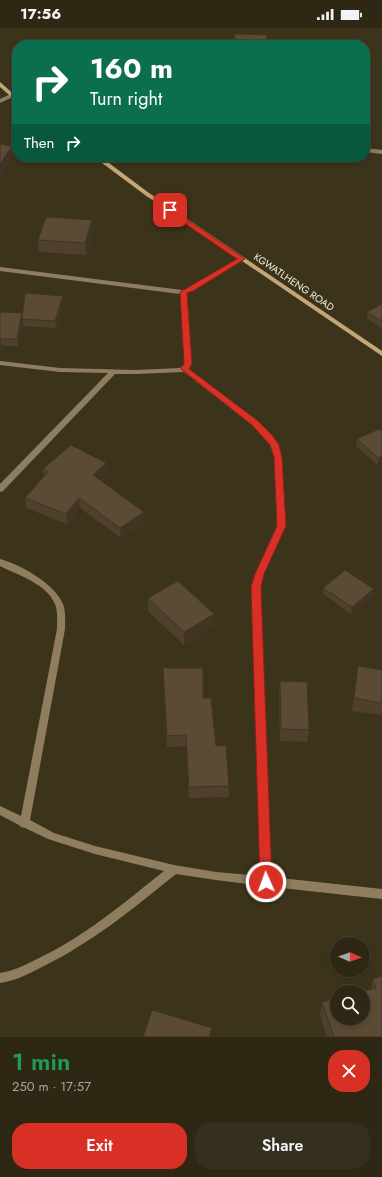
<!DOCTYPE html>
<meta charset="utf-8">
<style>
:root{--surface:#2d2714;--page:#352f1d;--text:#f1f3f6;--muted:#a7a5a0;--line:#484434;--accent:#d93025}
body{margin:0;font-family:Jost,sans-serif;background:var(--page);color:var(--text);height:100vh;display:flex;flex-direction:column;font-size:15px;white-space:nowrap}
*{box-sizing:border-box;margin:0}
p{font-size:13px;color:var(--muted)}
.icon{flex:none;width:22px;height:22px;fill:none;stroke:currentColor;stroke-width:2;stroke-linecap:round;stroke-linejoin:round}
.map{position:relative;height:1009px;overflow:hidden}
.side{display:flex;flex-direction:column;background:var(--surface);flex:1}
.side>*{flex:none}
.guide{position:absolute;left:12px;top:12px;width:358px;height:122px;border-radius:16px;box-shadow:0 2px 6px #0003,0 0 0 1px var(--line);background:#0b6e4f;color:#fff;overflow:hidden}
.needle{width:26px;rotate:92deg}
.fabs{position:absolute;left:330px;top:909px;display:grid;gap:8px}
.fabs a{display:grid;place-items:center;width:40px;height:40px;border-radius:50%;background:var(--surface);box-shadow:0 2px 6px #0003,0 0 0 1px var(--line);font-size:20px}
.pin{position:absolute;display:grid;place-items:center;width:34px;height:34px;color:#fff;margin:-17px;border-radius:8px;box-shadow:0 2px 6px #0006}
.me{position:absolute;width:44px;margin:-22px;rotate:358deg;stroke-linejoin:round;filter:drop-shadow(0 0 3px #0008)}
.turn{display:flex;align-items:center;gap:14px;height:84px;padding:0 12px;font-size:18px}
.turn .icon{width:52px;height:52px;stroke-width:2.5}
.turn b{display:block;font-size:28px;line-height:34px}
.then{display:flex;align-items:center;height:38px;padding:0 12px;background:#0003;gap:8px;font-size:15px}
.round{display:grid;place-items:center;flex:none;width:42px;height:42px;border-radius:16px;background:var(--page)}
.overview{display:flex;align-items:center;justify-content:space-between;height:68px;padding:0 12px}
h1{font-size:24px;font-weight:600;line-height:30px;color:#1e9e55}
.action{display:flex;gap:8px;margin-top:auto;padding:8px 12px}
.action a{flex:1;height:46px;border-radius:16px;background:var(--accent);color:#fff;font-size:16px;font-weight:600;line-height:46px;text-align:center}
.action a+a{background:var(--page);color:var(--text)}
.status{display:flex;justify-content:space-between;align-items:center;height:28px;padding:0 20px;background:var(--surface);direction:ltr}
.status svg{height:11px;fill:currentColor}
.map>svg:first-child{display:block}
</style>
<div class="status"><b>17:56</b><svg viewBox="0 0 49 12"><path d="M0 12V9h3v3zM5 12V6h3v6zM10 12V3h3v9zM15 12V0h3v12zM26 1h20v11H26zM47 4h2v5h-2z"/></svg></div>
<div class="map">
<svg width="382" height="1009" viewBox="0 0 382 1009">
<rect width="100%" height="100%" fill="#3c341a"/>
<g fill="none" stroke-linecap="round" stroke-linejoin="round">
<g fill="#8f7d60" fill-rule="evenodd">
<polygon points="11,66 13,67 13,69 0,75 0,71"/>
<polygon points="365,120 382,122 382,126 365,124"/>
<path d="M 241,229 L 243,230 L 243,232 L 193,262 L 186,265 L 191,336 L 189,341 L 258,393 L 272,407 L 278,417 L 282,429 L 285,498 L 263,546 L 260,559 L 271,849 L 382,861 L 382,871 C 313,863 244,857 176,846 C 133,881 90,916 40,940 C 27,947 14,953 0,955 L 0,945 C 14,943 25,937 37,931 C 84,909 124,875 164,843 L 95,826 L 48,811 L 25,800 L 21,799 L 19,797 L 0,787 L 0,778 L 21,788 L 57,601 C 57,593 58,584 55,576 C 47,556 18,547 0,538 L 0,531 C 21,537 54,555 63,576 C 66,584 65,593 65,601 L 30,792 L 54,805 L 95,818 L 174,837 L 216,844 L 261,848 L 252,559 L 255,546 L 277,498 L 274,429 L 270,417 L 266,411 L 252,397 L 184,344 L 136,346 L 115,346 L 3,463 L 0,464 L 0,456 L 108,345 L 60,344 L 0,337 L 0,333 L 60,340 L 136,342 L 180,340 L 185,336 L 180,266 L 0,243 L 0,239 L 182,262 L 189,260 Z"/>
</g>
<g fill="#c2a676" fill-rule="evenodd">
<polygon points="0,54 17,69 17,74 0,59"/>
<polygon points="94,129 101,129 149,165 382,323 382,328 145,167"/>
</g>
</g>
<g fill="#4f402d">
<polygon points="93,204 86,227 39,224 38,212"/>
<polygon points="63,268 64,275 56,300 23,298 23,294 18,318 2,318 0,321 0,284 23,287"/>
<polygon points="382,276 382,300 367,291 367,284"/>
<polygon points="382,403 382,434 377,437 356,418 357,411"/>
<polygon points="106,435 107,444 99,451 144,484 145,494 121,510 80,480 67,496 26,480 25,470 44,448 43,441"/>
<polygon points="323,560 373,568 351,586 323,566"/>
<polygon points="148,570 214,586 214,598 184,617 148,583"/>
<polygon points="358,638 382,642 382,687 352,683"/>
<polygon points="163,640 203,670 216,718 229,758 229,769 189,770 186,718 167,719"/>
<polygon points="280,653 309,702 307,714 280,713 279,665"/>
<polygon points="382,948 382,1009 327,1009 320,987 322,974 371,961 373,951"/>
</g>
<g fill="#403424">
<polygon points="12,118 13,129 0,149 0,136"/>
<polygon points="92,192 93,204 86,227 85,215"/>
<polygon points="63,268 64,275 56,300 55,293"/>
<polygon points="22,285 23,294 18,318 17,311"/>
<polygon points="1,311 2,318 0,321 0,312"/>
<polygon points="382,428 382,434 377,437 378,430"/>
<polygon points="106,435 107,444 93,457 93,447"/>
<polygon points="79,470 80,480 67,496 66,486"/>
<polygon points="144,484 145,494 121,510 120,500"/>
<polygon points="374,561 373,568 351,586 352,579"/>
<polygon points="214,586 214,598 184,617 184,604"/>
<polygon points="212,1000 212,1009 209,1009"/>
</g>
<g fill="#5c4b34" stroke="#403424">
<polygon points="235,6 267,7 267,17 234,17"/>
<polygon points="0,116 12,118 0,136"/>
<polygon points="46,189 92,192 85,215 38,212"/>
<polygon points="25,265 63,268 55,293 22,291"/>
<polygon points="382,276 382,293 367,284"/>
<polygon points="0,284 22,285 17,311 1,311 0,312"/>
<polygon points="379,401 382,403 382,428 378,430 357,411"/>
<polygon points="71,417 106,435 93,447 144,484 120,500 79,470 66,486 25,470 48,444 43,441"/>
<polygon points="345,542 374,561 352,579 323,560"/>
<polygon points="178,553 214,586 184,604 148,570"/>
<polygon points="358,638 382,642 382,675 354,670"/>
<polygon points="163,640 203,640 203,670 211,670 216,718 226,717 229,758 189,759 186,707 167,708"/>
<polygon points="280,653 307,654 309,702 281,701"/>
<polygon points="382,948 382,1009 334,1009 322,974 337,970 337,990 363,990 363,964 359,964 376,960 373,951"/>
<polygon points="152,982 212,1000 209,1009 143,1009"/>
</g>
<polygon fill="#d93025" stroke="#8d1f18" points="170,180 245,231 193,263 187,265 192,336 189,341 258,393 272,407 279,417 282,429 286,498 264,546 261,559 272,854 270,857 266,859 262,857 260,854 251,559 255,546 277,498 274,429 270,417 252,397 181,341 184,336 180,264 237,231 168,184 168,181"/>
<g text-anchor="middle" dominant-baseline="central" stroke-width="4" stroke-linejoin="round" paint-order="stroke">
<g font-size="10" fill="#f6f2e2" stroke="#3c341a">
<text transform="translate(294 254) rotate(34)">KGWATLHENG ROAD</text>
</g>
</g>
</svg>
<div class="fabs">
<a><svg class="needle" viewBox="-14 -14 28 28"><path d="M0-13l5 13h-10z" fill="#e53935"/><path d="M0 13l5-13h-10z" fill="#a7a5a0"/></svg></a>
<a><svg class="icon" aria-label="search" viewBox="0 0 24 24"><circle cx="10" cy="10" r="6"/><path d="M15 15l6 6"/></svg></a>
</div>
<div class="pin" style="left:170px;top:182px;background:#d93025"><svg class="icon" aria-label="arrive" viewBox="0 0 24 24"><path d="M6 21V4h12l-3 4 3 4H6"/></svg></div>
<svg class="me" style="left:266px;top:854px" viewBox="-20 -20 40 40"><circle r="17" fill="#d93025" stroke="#fff" stroke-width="3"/><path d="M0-11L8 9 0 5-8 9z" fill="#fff"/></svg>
<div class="guide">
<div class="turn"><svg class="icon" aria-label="right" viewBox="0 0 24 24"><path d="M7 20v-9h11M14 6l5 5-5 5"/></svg><div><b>160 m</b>Turn right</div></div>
<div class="then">Then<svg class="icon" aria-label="right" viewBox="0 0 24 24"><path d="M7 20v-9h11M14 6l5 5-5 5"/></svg></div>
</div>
</div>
<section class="side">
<div class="overview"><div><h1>1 min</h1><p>250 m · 17:57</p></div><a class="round" style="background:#d93025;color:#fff"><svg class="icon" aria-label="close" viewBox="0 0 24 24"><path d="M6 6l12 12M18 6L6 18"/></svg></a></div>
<div class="action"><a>Exit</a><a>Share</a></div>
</section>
